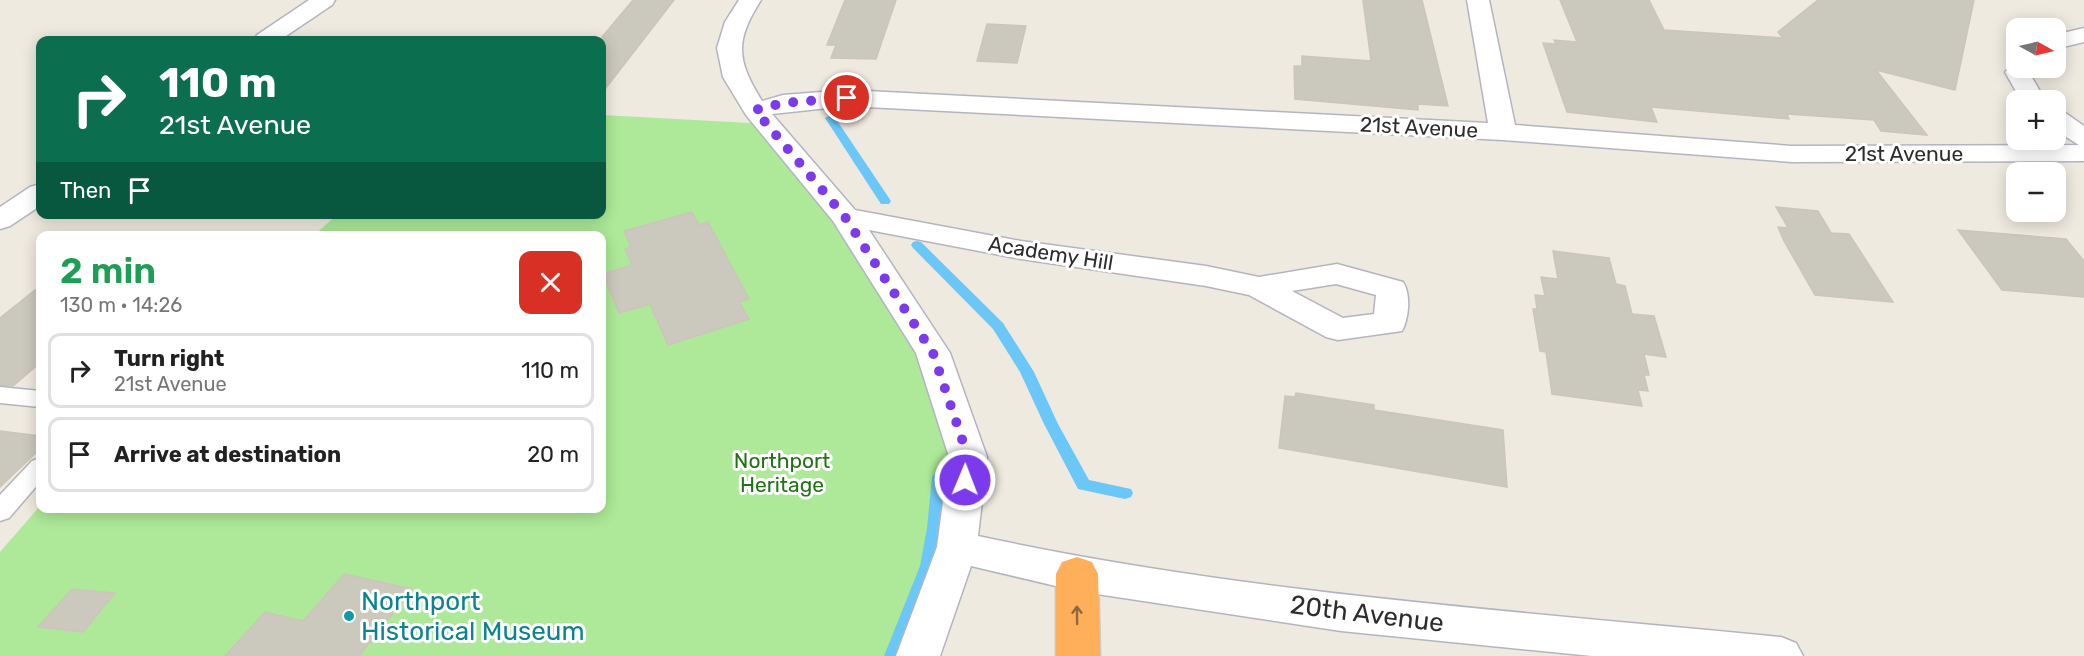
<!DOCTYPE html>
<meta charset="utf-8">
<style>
:root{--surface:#fff;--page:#f6f6f6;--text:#222;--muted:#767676;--line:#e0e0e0}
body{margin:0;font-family:Rubik,sans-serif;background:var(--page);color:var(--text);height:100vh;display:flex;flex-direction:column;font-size:22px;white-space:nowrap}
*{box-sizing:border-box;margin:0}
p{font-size:20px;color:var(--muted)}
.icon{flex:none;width:33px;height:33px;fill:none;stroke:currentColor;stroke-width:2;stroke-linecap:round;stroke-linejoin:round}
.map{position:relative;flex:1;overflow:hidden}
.drawer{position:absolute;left:36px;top:231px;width:570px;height:282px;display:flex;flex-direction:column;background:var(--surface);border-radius:12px;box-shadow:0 3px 15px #0003}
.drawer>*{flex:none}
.top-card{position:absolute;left:36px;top:36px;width:570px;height:183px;border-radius:12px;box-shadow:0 3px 15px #0003;background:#0b6e4f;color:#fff;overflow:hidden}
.needle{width:39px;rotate:98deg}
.tools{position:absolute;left:2006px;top:18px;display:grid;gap:12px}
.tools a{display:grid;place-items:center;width:60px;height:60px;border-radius:12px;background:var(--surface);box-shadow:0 3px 15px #0003;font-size:30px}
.pin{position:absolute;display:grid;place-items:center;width:51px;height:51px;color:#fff;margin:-26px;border:3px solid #fff;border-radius:50%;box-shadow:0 2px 6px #0007}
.me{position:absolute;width:66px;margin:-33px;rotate:1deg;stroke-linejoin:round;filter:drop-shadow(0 0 4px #0008)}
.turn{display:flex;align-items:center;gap:21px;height:126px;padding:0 24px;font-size:27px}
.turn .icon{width:78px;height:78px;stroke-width:2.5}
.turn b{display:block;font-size:42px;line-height:51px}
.then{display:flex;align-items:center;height:57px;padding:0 24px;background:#0003;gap:12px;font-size:22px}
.round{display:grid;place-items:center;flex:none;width:63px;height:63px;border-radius:12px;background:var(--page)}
.overview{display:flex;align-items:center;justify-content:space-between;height:102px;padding:0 24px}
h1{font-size:36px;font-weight:600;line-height:45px;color:#1e9e55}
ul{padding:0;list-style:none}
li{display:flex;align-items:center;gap:18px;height:75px;margin:0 12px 9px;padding:0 12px;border:3px solid var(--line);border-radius:12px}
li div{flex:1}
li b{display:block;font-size:22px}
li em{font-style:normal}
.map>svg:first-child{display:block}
</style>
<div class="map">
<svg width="2084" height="656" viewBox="0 0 2084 656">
<rect width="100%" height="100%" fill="#efeadf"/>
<polygon fill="#ade998" points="602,115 767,124 933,353 968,457 918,656 0,656 0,552 40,506 40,508 602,508 602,236 314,235 337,215 602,214"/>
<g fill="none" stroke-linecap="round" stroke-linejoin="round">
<g fill="#6bc7f8" fill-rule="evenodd">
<polygon points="830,115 834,116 891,201 889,204 881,204 879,201 825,118"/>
<polygon points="917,241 921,242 1003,323 1034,372 1058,424 1089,480 1131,489 1133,493 1131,497 1125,499 1078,489 1044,424 1020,372 993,329 913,248 911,245 913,242"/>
<polygon points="940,471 945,473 948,477 943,528 936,566 902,656 884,656 920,566 927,528 932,477 935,473"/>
</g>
</g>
<g fill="#cbc8bd" stroke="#cbc6b8" stroke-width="1.5">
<polygon points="633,0 674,0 602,93 602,37"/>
<polygon points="845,0 896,0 876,59 831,58 836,45 827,45"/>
<polygon points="1363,0 1422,0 1448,106 1418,104 1418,110 1295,99 1294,66 1302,66 1302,56 1371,61"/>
<polygon points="1560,0 1649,0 1664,30 1783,38 1778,32 1818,0 1974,0 1955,90 1876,70 1927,135 1881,131 1874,120 1787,114 1789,119 1651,107 1657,122 1567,112 1543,43 1556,44 1554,40 1577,42"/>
<polygon points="987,24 1026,26 1017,63 977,61"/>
<polygon points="1776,207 1818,211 1831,233 1849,234 1893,302 1815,295 1784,241 1778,227 1788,228"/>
<polygon points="692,212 699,225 708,222 749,299 739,302 749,319 668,345 650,304 619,313 603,274 632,265 625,249 631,247 624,231"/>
<polygon points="1958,230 2066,239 2084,261 2084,297 2002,290"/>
<polygon points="1553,251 1609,258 1616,284 1625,286 1632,314 1654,316 1666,357 1644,354 1649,375 1644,375 1648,391 1638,390 1642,406 1552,394 1546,352 1540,351 1533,309 1537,309 1535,295 1545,296 1541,277 1558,279"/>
<polygon points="40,286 40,363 13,386 0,385 0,318"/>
<polygon points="1296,393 1374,405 1374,410 1503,430 1507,487 1279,448 1285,396 1295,397"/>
<polygon points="0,431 40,436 40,449 0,487"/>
<polygon points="344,574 412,589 359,656 225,656 265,612 303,621"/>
<polygon points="72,589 115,593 83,632 38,627"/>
</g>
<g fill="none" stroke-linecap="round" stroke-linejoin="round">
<g stroke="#b3b4c1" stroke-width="3">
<g id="lane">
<polygon points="0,387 40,391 40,407 0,403"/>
<polygon points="40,458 40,482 9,518 0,521 0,495 32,461"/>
</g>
</g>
<g stroke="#b3b4c1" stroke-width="3">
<g id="street">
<polygon points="309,0 335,0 332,5 280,40 254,40 257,35"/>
<path d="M 739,0 L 761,0 C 735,41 736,59 762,101 L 783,95 L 847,90 L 1488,123 L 1467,0 L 1489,0 L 1515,125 L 1792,146 L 2079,145 L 2055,130 L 2055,110 L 2064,112 L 2084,126 L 2084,161 L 1792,162 L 1503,140 L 847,106 L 772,114 L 855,210 L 1021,241 L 1206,266 L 1259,277 L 1337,264 L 1403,282 C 1411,294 1409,318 1402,331 L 1338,340 L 1326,337 L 1249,295 L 1206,286 L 1021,259 L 869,230 L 950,353 L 987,457 L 978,536 C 1242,593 1513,611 1781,637 L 1796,643 L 1803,656 L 1592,656 L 1341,631 L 1077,591 L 971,566 L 940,656 L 896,656 L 937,547 L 949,457 L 916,353 L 833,221 L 746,115 L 723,77 L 717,48 L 725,22 ZM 1336,284 L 1376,295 L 1374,314 L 1343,318 L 1292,291 Z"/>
<polygon points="2084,28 2084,42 2055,49 2055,35"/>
<polygon points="2016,62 2016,68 2035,68 2030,74 2045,100 2021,100 2005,72"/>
<polygon points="40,184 40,206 10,226 0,229 0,207 30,187"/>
</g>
</g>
<g stroke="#c8c8c8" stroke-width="3">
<polygon id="highway" points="1077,557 1092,562 1098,574 1100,656 1056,656 1056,574 1062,562"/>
</g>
<use href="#lane" fill="#fff" fill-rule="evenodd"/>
<use href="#street" fill="#fff" fill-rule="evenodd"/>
<use href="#highway" fill="#ffaf5a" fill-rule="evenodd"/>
</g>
<defs><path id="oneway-shaft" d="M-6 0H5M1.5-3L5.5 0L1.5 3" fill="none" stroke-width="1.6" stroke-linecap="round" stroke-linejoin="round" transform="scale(1.5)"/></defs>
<use stroke="#8c6841" href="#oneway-shaft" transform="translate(1077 615) rotate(-91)"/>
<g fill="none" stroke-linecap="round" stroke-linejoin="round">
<polyline stroke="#7c3aed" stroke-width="10" stroke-dasharray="0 18" points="847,98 783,103 755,110 845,217 933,353 968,457 965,480"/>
</g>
<circle fill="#0f9aa8" stroke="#fff" stroke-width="2" cx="349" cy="616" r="6"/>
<g text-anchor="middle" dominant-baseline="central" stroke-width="6" stroke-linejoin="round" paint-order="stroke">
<g font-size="21" fill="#2d2d2d" stroke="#fff">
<text transform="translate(1419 127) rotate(3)">21st Avenue</text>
<text x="1904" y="153">21st Avenue</text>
<text transform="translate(1051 253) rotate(9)">Academy Hill</text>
</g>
<g font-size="21" fill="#217215" stroke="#fff">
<text x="782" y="460">Northport<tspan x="782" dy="24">Heritage</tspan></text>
</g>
<g font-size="26" fill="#0d838f" stroke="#fff" text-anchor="start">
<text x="361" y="601">Northport<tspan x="361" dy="30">Historical Museum</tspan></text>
</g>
<g font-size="26" fill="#2d2d2d" stroke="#fff">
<text transform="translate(1367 614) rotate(7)">20th Avenue</text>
</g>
</g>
</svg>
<div class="tools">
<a><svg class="needle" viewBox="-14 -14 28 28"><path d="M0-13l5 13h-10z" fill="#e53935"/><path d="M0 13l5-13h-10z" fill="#767676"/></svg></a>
<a>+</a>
<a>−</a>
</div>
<div class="pin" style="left:847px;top:98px;background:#d93025"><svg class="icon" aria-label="arrive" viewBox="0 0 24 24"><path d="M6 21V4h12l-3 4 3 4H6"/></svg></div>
<svg class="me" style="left:965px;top:480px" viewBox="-20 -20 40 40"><circle r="17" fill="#7c3aed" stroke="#fff" stroke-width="3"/><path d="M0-11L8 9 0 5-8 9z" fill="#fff"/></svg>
<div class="top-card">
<div class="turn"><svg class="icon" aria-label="right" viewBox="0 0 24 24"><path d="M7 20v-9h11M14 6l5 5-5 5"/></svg><div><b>110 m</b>21st Avenue</div></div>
<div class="then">Then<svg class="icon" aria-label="arrive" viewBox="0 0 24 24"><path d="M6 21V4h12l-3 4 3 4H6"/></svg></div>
</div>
<section class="drawer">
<div class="overview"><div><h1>2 min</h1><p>130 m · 14:26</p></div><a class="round" style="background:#d93025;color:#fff"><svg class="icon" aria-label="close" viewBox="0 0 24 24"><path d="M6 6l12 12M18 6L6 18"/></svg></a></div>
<ul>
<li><svg class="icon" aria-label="right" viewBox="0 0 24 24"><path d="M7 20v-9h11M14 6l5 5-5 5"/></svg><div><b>Turn right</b><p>21st Avenue</p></div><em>110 m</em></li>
<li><svg class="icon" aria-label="arrive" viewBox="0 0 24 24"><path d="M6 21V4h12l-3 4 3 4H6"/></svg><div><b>Arrive at destination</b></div><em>20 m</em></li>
</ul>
</section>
</div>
